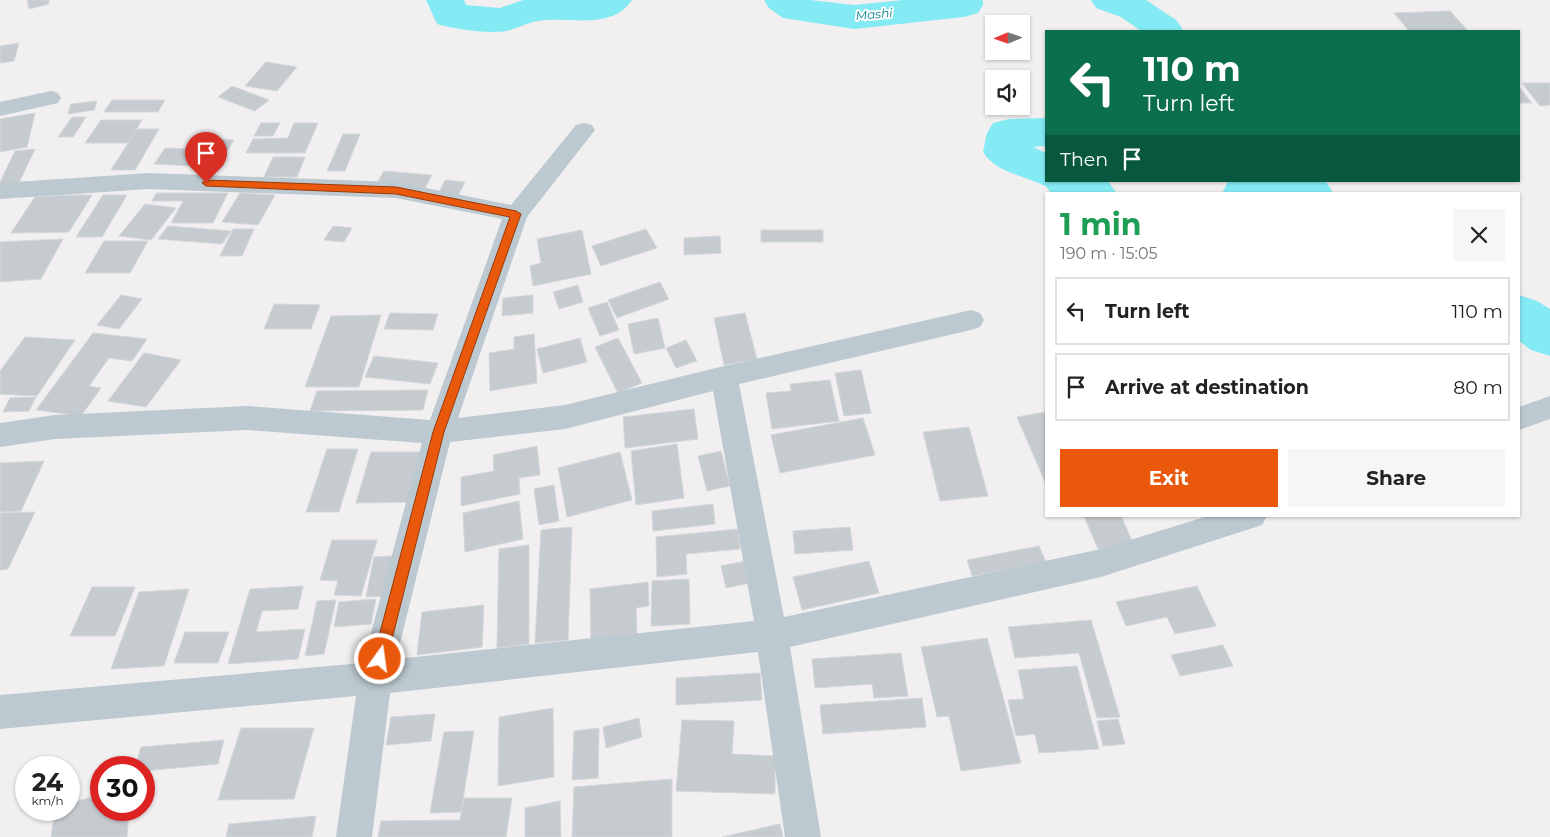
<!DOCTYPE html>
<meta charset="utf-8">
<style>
:root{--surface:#fff;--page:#f6f6f6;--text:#222;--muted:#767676;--line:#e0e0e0;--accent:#ea580c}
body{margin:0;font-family:Montserrat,sans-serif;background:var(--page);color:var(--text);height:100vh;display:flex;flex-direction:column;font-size:19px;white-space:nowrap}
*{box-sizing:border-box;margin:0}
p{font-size:16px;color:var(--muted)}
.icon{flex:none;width:28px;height:28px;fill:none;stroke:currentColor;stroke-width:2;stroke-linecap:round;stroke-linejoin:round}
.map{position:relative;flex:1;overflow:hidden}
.panel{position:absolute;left:1045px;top:192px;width:475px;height:325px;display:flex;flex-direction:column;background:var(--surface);border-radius:0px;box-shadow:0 1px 4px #0004}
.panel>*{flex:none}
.hud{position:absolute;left:1045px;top:30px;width:475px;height:152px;border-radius:0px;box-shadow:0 1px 4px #0004;background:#0b6e4f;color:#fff;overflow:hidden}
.needle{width:32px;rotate:268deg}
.controls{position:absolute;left:985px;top:15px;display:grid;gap:10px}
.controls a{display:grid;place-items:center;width:45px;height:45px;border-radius:0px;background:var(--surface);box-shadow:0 1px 4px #0004;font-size:25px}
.speed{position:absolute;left:15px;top:756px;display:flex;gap:10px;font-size:25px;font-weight:700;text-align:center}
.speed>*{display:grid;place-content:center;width:65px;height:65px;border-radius:50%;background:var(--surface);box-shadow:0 1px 4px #0004;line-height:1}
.speed small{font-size:12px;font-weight:400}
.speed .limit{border:8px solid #d22;background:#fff;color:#111}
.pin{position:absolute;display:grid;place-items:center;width:42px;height:42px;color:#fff;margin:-51px -21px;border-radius:50% 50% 50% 0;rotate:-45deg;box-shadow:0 0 5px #0007}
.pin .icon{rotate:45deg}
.me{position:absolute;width:55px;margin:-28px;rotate:14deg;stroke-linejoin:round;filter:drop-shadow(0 0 4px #0008)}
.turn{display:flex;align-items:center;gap:18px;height:105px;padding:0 15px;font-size:22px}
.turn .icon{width:65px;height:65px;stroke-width:2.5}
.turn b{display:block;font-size:35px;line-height:42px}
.then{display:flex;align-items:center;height:48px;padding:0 15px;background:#0003;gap:10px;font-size:19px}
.round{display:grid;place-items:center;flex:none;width:52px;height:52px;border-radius:0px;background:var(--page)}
.summary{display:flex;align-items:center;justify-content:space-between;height:85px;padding:0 15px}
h1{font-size:30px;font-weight:700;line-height:38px;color:#1e9e55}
.primary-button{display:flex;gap:10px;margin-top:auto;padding:10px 15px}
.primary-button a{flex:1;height:58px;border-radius:0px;background:var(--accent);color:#fff;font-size:20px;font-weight:700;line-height:58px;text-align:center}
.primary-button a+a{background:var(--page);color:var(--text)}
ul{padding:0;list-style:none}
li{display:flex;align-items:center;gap:15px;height:68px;margin:0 10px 8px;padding:0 5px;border:2px solid var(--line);border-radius:0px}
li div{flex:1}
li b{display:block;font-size:19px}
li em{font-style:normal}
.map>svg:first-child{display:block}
</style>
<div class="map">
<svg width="1550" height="837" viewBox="0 0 1550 837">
<rect width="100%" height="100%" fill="#f2eff0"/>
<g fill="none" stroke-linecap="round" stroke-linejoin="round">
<g fill="#84eaf4" fill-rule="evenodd">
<path d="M 426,0 L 464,0 L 466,5 L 500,8 L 523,0 L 632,0 C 611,31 570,16 539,21 C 528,22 517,29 506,31 C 488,34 455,29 437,24 Z"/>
<polygon points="764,0 810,0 854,5 903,0 983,0 983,5 978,13 964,17 854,29 783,18 769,8"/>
<polygon points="1091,0 1146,0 1176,20 1182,28 1181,31 1141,31 1121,17 1096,8"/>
<path d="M 1046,118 L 1046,146 L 1033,147 L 1046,153 L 1046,181 L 1108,181 L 1117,194 L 1053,194 C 1049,192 1048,188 1045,186 C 1023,175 996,173 983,152 L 987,133 L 993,123 L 1009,119 Z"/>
<polygon points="1228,181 1323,181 1327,183 1334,194 1222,194"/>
<polygon points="1519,295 1537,301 1550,309 1550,356 1531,350 1519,341"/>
</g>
</g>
<g fill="#c6cbd0" stroke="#d3d6db">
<polygon points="27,0 49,0 49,4 29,9"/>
<polygon points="1450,11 1468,31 1409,31 1394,13"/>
<polygon points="19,43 14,61 0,63 0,46"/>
<polygon points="266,62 297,67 277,91 245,86"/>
<polygon points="1522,83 1550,83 1550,105 1540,106"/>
<polygon points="232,86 269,100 255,111 218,97"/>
<polygon points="1519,87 1532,103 1519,103"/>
<polygon points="112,100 165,100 158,112 104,112"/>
<polygon points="97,101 94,110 68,114 71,104"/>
<polygon points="35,113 27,147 0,152 0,119"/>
<polygon points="72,117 86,117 73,137 58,137"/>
<polygon points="101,120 142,120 128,143 85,143"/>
<polygon points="261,123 280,123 273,136 254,136"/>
<polygon points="294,123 318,123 305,153 246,153 253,139 288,138"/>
<polygon points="137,129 159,129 135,170 111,170"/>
<polygon points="343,134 360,134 345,171 327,171"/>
<polygon points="200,138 234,140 217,167 154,164 165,148 192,149"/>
<polygon points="35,149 18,185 0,187 0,182 15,151"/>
<polygon points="273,157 305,157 297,177 264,177"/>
<polygon points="384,171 432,175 425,188 377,183"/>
<polygon points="445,180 465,182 458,196 438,195"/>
<polygon points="156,193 228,193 213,223 171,223 183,201 152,201"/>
<polygon points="240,193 275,195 258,225 222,222"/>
<polygon points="69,195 92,195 69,232 11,233 35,197"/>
<polygon points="103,195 127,195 102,237 76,237"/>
<polygon points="145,204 176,208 151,240 119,236"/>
<polygon points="168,226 231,231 222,244 158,239"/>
<polygon points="333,226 352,228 344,242 324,240"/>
<polygon points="233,229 254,229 242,256 220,256"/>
<polygon points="646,229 657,248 601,266 592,246"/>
<polygon points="582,230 591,274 533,286 530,266 541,263 537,239"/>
<rect x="761" y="230" width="62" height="12"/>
<polygon points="720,236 721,253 684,255 684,238"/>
<polygon points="63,239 41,279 0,282 0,242"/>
<polygon points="104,241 148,241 130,273 85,273"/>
<polygon points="660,282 669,299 617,318 608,300"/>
<polygon points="578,285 583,302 559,309 553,292"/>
<polygon points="121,295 142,299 119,329 97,325"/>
<polygon points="533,295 533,313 502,316 503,298"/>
<polygon points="607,302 619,330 600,336 588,308"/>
<polygon points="274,304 320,305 311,329 264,329"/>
<polygon points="390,313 438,314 433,330 384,329"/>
<polygon points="745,313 757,359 724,365 714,318"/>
<polygon points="381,315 359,387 305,387 331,316"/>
<polygon points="658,318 665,348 634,354 628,324"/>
<polygon points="93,333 147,339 132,361 109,358 89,386 101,388 81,416 36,410"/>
<polygon points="534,334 537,383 490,391 489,353 514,349 514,337"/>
<polygon points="25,337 75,340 37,396 0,394 0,371"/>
<polygon points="580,338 587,362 543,373 537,349"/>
<polygon points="618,338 642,383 618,393 595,347"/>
<polygon points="686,340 697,361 676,368 666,348"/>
<polygon points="144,353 181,360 146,407 108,401"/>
<polygon points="374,356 438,363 430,384 365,377"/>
<polygon points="861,370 871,413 844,416 835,373"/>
<polygon points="830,380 839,421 772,429 766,393 791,391 790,384"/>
<polygon points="428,390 423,410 310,411 317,391"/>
<polygon points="36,397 29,411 3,412 10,398"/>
<polygon points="694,409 698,439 625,448 623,417"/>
<polygon points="1046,412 1046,482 1045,482 1017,417"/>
<polygon points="863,418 875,455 780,473 771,435"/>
<polygon points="969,427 988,496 940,501 923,432"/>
<polygon points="677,444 684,498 636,505 631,451"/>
<polygon points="537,446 540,475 519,478 520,494 461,506 461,477 494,471 493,455"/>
<polygon points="327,449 358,449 339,512 306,512"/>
<polygon points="721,451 730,486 707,491 698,456"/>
<polygon points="371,452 430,452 417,502 356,503"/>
<polygon points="620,452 632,500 567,517 558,468"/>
<polygon points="44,461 21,511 0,512 0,463"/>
<polygon points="554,485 559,521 539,525 534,489"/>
<polygon points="519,501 523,539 465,552 463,513"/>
<polygon points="713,504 715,524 653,531 652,511"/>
<polygon points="35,512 8,569 0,570 0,513"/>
<polygon points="1084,516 1121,516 1133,543 1098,549"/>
<polygon points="572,527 568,640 535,643 541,530"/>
<polygon points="850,527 853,550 795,554 793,531"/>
<polygon points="738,529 740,549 686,554 687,574 657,577 656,537"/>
<polygon points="332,540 377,540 361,596 334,595 338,581 320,580"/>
<polygon points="529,545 529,644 497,648 499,549"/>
<polygon points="1039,546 1046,562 972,576 967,560"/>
<polygon points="394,556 386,596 366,597 374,557"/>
<polygon points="745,561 750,583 726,588 721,566"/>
<polygon points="869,561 879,593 802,610 793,577"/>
<polygon points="689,579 690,624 651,626 652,581"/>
<polygon points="648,582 649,606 636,608 637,635 591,641 590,589"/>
<polygon points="303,586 298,609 262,611 256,632 305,629 298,659 228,664 250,589"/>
<polygon points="1197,586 1216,626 1175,634 1167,617 1126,626 1116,602"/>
<polygon points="92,587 135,587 115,636 70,636"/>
<polygon points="189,589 164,666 111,669 139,592"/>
<polygon points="376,599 371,624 334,627 339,602"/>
<polygon points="336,600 324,654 305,656 317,601"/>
<polygon points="484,605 482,647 417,655 422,612"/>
<polygon points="1091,620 1120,717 1097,718 1079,653 1015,658 1008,627"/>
<polygon points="185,632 229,632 218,663 174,663"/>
<polygon points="987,638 1021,763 961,771 949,716 937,717 921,647"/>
<polygon points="1223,645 1233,666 1180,676 1171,655"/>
<polygon points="901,653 908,696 874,698 872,684 815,688 812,659"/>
<polygon points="1077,666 1099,749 1039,753 1035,734 1016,736 1008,700 1024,699 1018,670"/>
<polygon points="760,673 762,700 676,705 676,678"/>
<polygon points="922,698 926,727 823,734 820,705"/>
<polygon points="553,708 554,777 498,786 499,717"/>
<polygon points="435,714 431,741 386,745 391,717"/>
<polygon points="639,718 642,737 606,748 603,727"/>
<polygon points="1118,719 1125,744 1103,746 1097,721"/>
<polygon points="682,720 734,721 732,754 775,756 775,794 676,791"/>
<polygon points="241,728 314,728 294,799 218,800"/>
<polygon points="599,728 598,778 572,780 574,731"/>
<polygon points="474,731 461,812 430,813 444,732"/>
<polygon points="224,740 218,764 144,771 144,768 135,768 141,747"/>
<polygon points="672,779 672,837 572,837 574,787"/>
<polygon points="101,794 101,810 129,810 127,837 51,837 55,810 69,810 69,804"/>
<polygon points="464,798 512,798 506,837 378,837 381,821 460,820"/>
<polygon points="560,801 561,837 525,837 525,808"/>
<polygon points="316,816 312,837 226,837 229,824"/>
<polygon points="780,824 783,837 722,837"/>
</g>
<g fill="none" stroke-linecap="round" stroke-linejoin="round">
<g fill="#bcc9d0" fill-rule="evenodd">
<polygon points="51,91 58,93 61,98 58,103 0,116 0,102"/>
<path d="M 584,123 L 592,125 L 595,130 L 527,217 L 458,418 L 565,405 L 724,366 L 971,310 L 980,313 L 984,320 L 980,327 L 971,330 L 739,384 L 784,617 L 1101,549 L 1208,516 L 1267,516 L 1262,525 L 1101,577 L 790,647 L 821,837 L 785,837 L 758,652 L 390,693 L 372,837 L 336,837 L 356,696 L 0,729 L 0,695 L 363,663 L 422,443 L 248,430 L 55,439 L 0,447 L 0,423 L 55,415 L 248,406 L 430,420 L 502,219 L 396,198 L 149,189 L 0,199 L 0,183 L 149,173 L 396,182 L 511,205 L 576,125 ZM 713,391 L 754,621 L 396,659 L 450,442 L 565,429 Z"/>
<polygon points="1550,396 1550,419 1519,430 1519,407"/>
</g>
</g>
<polygon fill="#ea580c" stroke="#983908" points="206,180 396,187 516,211 521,214 444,432 387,659 385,664 380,666 375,664 373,659 433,432 510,217 396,194 206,186 202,183"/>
<g text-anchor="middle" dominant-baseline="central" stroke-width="4" stroke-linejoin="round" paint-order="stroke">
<g font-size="12" font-style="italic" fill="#04828e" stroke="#fff">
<text transform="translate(874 14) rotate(-5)">Mashi</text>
</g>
</g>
</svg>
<div class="controls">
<a><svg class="needle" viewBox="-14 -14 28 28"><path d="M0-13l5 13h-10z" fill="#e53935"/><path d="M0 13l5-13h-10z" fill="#767676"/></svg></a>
<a><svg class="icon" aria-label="sound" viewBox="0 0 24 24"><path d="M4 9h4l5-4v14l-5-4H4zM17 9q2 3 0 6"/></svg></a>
</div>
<div class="speed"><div>24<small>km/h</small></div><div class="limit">30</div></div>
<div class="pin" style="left:206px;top:183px;background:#d93025"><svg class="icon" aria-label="arrive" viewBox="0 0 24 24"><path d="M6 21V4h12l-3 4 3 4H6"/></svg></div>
<svg class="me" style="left:380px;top:659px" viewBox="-20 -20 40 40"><circle r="17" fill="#ea580c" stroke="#fff" stroke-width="3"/><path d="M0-11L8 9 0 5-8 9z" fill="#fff"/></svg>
<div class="hud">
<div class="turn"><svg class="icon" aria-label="left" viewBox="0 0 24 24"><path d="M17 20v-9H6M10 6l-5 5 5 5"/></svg><div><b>110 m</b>Turn left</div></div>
<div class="then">Then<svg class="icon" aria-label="arrive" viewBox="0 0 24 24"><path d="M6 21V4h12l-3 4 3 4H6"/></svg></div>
</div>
<section class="panel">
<div class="summary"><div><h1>1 min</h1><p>190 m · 15:05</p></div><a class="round"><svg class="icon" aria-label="close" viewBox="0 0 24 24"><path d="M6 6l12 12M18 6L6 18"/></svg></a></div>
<ul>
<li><svg class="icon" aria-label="left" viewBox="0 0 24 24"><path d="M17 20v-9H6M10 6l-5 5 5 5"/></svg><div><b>Turn left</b></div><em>110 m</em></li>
<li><svg class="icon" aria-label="arrive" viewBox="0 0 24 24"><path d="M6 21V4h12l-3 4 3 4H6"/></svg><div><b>Arrive at destination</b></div><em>80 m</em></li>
</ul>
<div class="primary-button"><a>Exit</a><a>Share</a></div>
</section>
</div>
